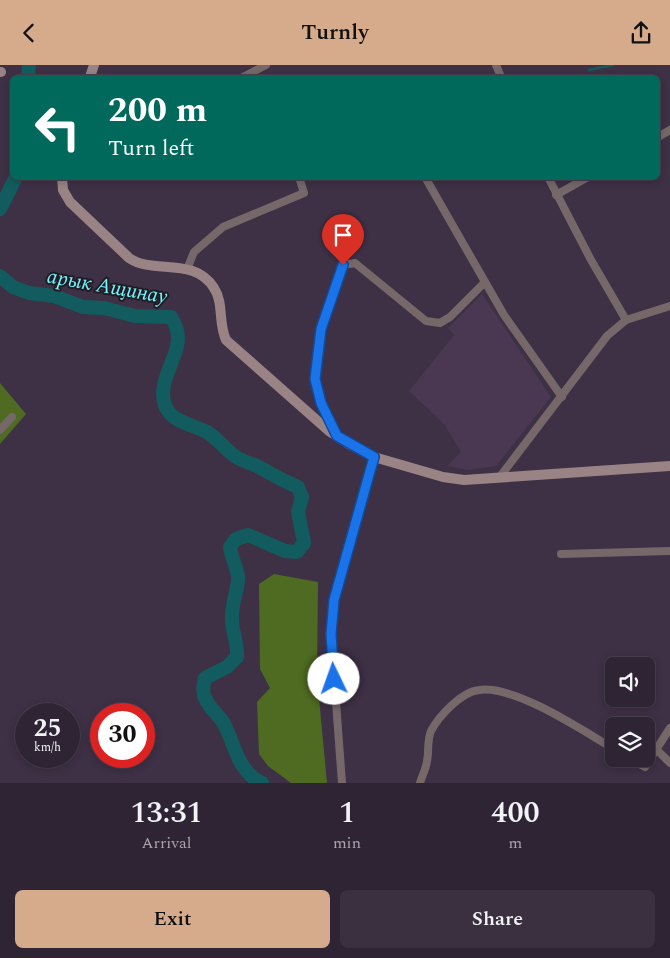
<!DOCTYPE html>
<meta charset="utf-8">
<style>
:root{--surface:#2e2434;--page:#3a3040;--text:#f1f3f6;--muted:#a7a4ac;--line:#49414f;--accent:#d6ab8b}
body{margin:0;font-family:Spectral,serif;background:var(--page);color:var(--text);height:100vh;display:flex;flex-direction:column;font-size:19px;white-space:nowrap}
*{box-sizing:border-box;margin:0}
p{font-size:16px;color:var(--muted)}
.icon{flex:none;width:28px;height:28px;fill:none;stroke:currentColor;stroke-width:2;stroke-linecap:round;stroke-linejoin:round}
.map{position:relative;height:718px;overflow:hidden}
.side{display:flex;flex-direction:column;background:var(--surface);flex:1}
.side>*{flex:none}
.top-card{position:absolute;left:10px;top:10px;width:650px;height:105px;border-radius:8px;box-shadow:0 2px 8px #0003,0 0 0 1px var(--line);background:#00695c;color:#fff;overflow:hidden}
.buttons{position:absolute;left:605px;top:592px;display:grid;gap:10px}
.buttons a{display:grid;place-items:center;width:50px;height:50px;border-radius:8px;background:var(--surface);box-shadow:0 2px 8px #0003,0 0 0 1px var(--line);font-size:25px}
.speed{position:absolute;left:15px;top:638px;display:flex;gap:10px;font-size:25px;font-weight:700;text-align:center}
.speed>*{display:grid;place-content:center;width:65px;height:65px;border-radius:50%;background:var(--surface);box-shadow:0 2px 8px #0003,0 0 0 1px var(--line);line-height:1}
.speed small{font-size:12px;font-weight:400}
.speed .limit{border:8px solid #d22;background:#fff;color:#111}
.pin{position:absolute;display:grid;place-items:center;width:42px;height:42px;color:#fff;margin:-51px -21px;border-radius:50% 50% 50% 0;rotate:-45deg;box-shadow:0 0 5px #0007}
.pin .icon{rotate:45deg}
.me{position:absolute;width:55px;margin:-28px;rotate:357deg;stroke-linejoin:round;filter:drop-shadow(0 0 4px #0008)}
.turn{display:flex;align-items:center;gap:18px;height:105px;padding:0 15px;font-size:22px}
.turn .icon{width:65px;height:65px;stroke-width:2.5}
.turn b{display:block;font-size:35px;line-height:42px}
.eta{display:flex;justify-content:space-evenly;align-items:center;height:85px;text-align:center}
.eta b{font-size:30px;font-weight:600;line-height:35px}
.action{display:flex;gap:10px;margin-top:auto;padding:10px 15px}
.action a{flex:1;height:58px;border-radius:8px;background:var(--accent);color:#111;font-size:20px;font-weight:600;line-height:58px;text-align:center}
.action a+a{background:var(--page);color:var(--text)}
header{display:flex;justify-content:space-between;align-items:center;height:65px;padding:0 15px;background:var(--accent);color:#111;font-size:22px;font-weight:600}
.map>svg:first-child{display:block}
</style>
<header><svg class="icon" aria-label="back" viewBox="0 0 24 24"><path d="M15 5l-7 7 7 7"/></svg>Turnly<svg class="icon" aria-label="share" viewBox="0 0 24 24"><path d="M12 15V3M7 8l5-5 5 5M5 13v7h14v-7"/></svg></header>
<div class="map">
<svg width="670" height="718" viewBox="0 0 670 718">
<rect width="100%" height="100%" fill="#3e3045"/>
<polygon fill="#4a3852" points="482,229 551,332 496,401 469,405 447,401 461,387 444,359 409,326 454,270 448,263"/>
<g fill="#4e6b21">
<polygon points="0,318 26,349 0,379"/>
<polygon points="274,509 318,517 317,612 327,718 291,718 268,701 259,689 257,637 270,623 260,604 259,519"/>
</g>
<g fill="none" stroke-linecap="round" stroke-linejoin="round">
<polyline stroke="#125c5f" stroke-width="2.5" points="589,5 613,0"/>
<g stroke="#125c5f" stroke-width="14">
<polyline points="28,12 29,0"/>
<polyline points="0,144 16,112"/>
<path d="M 0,211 L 13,222 L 29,228 L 54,231 L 83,242 L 104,243 L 135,251 L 171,252 C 190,281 164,299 163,328 C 163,357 188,357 207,367 C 218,374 226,385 236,392 C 242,396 250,398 257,401 C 271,409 283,416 298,422 L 302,432 L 298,447 L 304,478 L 297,487 L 285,486 L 248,470 L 236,474 L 230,482 C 231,492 237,502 238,512 C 239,522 231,538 232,554 C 232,568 238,578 237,592 L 227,602 L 205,613 C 203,620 202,628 206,635 C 210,643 218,650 223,657 C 235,678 237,707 262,718"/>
</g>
<g stroke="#766869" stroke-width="8">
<polyline points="496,0 501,12"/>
<polyline points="243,12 266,0"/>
<polyline points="658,72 670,65"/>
<polyline points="425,112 504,250 562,332"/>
<polyline points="548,112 591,195 626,255"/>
<polyline points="556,130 588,112"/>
<polyline points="187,204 194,187 223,162 304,128 299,112"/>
<polyline points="0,365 12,352"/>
<polyline points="336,370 321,338 315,314 321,264 343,200 355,198 426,256 440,258 450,252 484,218"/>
<polyline points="499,413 607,271 626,255 670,241"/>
<polyline points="561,489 670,486"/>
<polyline points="656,684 670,698"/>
<polyline points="631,694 645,702 670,663"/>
<polyline points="342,718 331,569 334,535 374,392"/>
<path d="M 420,718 C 422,711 426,704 427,696 C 429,687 427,675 431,666 C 439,651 461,627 479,625 C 515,620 582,665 614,684"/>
</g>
<g stroke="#998384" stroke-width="10">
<polyline points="0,7 1,7"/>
<polyline points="90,12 94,0"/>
<path d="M 62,112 L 63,125 L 70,137 L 129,193 C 153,210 194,191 214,223 C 224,238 218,258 226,275 L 329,366 L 349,379 L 374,392 L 443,412 L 464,415 L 670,401"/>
</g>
</g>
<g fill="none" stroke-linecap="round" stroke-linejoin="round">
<g stroke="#114b97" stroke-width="12">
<polyline id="route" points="334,614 331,569 334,535 374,392 337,371 321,338 315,314 321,264 343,200"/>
</g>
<use href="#route" stroke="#1a73e8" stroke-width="9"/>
</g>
<g text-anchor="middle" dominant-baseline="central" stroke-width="4" stroke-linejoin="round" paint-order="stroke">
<g font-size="21" font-style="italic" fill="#72f4fa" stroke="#211b24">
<text transform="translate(107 222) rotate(10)">арык Ащинау</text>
</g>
</g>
</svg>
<div class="buttons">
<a><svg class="icon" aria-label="sound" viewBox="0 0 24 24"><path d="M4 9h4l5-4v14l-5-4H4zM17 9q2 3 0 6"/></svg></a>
<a><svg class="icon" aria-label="layers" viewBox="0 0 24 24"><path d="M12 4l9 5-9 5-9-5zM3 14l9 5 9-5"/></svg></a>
</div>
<div class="speed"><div>25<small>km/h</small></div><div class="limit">30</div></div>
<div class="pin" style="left:343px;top:200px;background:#d93025"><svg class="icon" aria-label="arrive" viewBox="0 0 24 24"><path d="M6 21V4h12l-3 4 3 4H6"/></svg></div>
<svg class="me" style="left:334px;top:614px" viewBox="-20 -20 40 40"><circle r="19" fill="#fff"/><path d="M0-13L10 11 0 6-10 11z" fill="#1a73e8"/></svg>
<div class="top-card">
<div class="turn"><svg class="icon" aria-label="left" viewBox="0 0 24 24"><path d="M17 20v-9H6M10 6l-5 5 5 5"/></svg><div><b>200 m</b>Turn left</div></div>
</div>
</div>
<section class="side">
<div class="eta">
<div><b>13:31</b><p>Arrival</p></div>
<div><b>1</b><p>min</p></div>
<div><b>400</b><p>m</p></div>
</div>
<div class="action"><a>Exit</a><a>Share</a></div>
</section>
